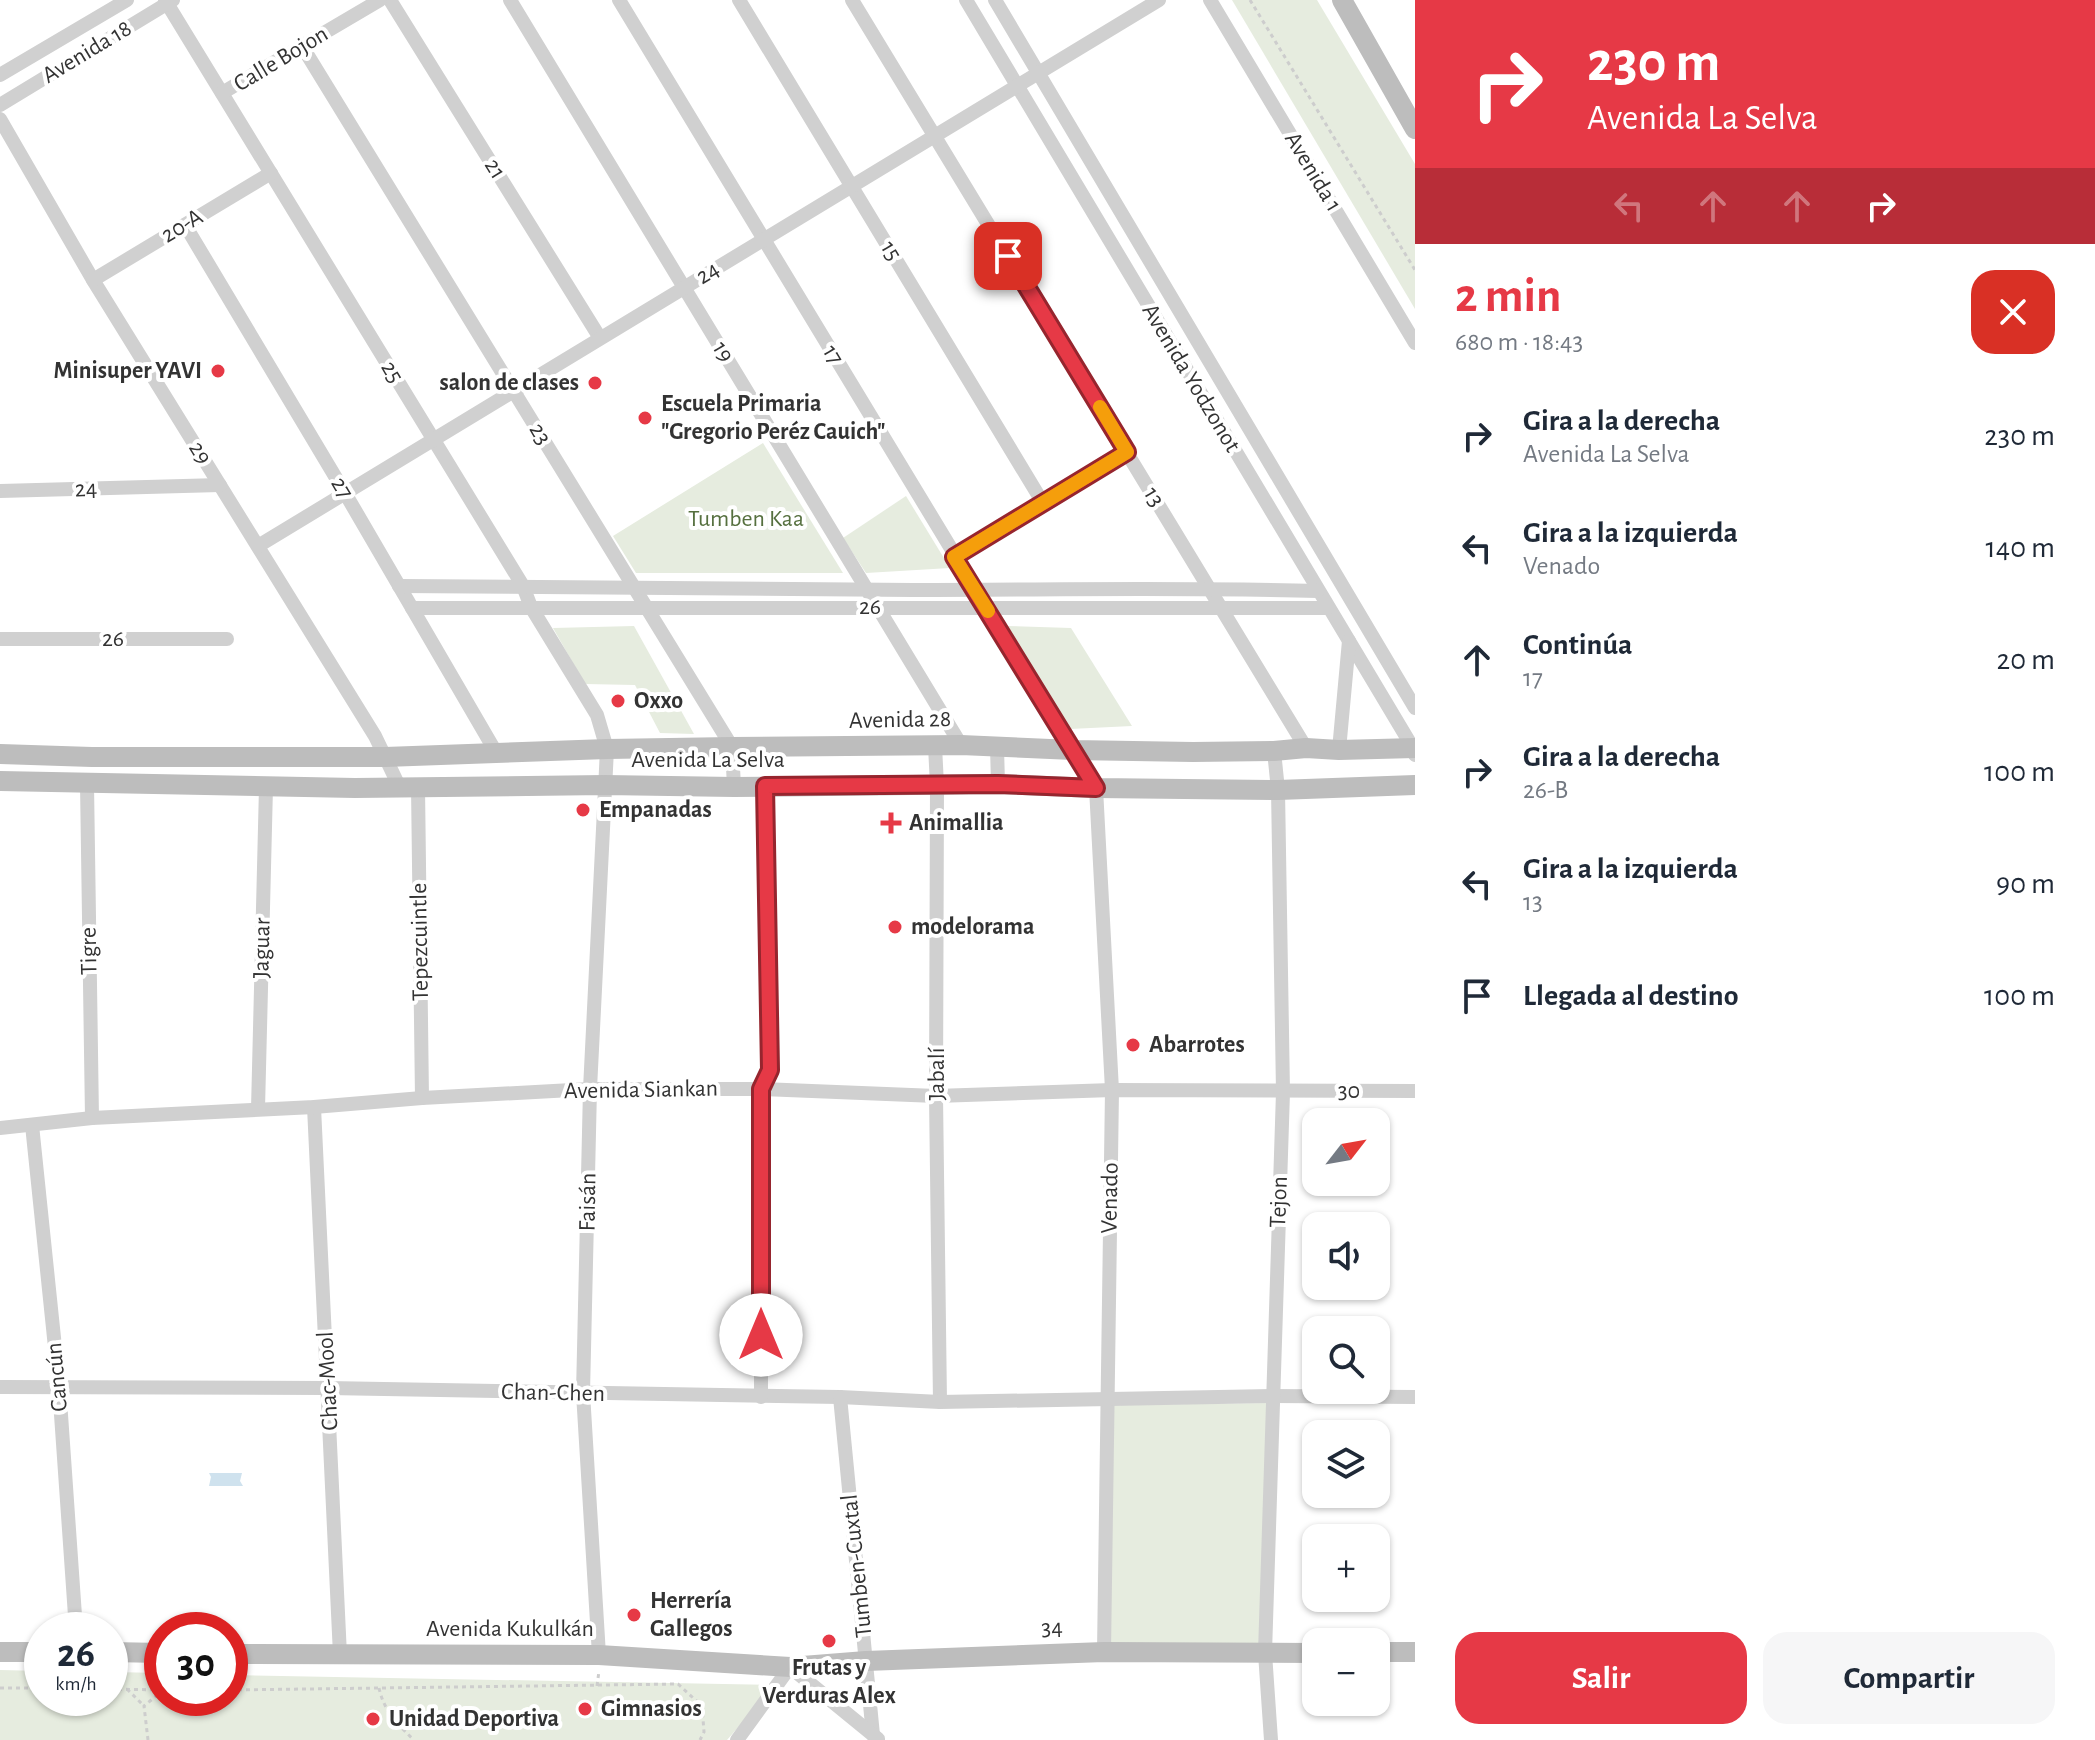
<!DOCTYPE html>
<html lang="es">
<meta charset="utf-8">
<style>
:root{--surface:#fff;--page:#f6f6f7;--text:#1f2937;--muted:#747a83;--accent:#e63946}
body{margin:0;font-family:"Alegreya Sans",sans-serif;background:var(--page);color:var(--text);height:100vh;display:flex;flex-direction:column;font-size:30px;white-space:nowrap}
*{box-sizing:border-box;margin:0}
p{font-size:26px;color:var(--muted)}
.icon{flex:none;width:44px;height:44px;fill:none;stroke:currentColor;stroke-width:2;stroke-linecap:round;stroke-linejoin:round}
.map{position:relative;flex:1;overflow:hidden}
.side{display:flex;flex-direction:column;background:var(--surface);width:680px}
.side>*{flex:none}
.hud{background:#e63946;color:#fff;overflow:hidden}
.needle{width:52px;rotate:59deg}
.buttons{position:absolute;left:1302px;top:1108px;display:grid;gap:16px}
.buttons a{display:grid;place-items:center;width:88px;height:88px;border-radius:16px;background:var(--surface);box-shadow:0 2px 6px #0004;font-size:40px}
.speed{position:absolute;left:24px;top:1612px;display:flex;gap:16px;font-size:40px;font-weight:700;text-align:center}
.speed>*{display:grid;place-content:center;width:104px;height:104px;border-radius:50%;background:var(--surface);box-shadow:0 2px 6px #0004;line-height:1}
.speed small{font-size:20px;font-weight:400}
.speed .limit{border:12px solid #d22;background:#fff;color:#111}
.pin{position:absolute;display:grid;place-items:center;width:68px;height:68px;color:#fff;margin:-34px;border-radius:16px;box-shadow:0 4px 12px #0006}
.me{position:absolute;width:88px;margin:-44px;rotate:0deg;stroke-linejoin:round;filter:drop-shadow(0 0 6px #0008)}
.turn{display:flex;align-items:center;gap:28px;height:168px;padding:0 40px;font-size:36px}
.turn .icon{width:104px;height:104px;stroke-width:2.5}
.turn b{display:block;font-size:56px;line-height:68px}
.lanes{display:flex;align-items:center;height:76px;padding:0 40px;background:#0003;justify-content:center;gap:40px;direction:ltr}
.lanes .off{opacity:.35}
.round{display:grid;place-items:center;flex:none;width:84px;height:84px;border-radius:24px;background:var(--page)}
.summary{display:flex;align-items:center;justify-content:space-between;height:136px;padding:0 40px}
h1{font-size:48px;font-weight:600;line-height:60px;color:var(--accent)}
.action{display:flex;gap:16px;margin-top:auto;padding:16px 40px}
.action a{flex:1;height:92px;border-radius:24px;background:var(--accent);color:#fff;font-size:32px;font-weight:600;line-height:92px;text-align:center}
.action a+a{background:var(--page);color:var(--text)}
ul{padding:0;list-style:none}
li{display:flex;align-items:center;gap:24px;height:112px;padding:0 40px}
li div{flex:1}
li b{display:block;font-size:30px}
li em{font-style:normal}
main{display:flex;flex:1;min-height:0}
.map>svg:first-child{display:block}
</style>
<main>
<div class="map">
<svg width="1415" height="1740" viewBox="0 0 1415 1740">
<rect width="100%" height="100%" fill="#fff"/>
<g fill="#e6ecdf">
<polygon points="1232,0 1317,0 1415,164 1415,309"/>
<polygon points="763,443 843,573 636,573 613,536"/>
<polygon points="906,496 950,568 866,573 843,538"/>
<polygon points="634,626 694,734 660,733 635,685 585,684 553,628"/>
<polygon points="1006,626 1071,628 1132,726 1070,729"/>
<polygon points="1268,1403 1259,1649 1104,1652 1111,1405"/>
<polygon points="0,1670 42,1671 42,1698 110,1698 110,1672 162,1673 162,1698 230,1698 230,1675 775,1685 727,1740 0,1740"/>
</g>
<polygon fill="#cfe2ee" points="209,1473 242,1473 240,1481 243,1486 209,1486 211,1477"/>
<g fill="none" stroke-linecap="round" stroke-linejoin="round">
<g stroke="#cdcdcd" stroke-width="3" stroke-dasharray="4 4" stroke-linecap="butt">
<polyline points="1250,0 1415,270"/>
<polyline points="597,1686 599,1671"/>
<polyline points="0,1688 42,1688"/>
<path d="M 379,1688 C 384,1711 397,1724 414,1740"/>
<polyline points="110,1689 162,1690"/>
<polyline points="127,1689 144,1706"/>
<polyline points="230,1690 678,1684 702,1706 704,1732 700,1740"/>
<polyline points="148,1740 144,1706 162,1691"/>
</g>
<g stroke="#d0d0d0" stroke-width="14">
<polyline points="165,0 523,586 531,607 597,715 607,749 590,1089 583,1393 599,1655"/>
<polyline points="390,0 600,338"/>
<polyline points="510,0 961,745"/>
<polyline points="619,0 1096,788 1112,1090 1104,1652"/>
<polyline points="739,0 1043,503"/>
<polyline points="852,0 1306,748"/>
<polyline points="966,0 1413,748 1415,755"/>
<polyline points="995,0 1415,708"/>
<polyline points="1210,0 1415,343"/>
<polyline points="302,46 732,747 734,787"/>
<polyline points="0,75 127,0"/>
<polyline points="222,93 380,0"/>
<polyline points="0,105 173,0"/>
<polyline points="0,119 93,280 375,736 399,786"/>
<polyline points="185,225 345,493 497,754"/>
<polyline points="93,280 271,173"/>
<polyline points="0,491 220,485"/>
<polyline points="258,546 1159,0"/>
<polyline points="954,557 1127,452"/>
<path d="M 399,586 C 571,586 742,590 913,590 C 1048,590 1183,587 1318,591"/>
<polyline points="412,608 1328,608"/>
<polyline points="0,639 227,639"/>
<polyline points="935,746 937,785 936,1096 940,1402"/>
<polyline points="997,747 998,784"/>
<polyline points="1339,750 1349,641"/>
<polyline points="87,784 92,1118"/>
<polyline points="418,787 422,1098"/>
<polyline points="314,1107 340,1655"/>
<polyline points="258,1109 266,787"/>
<polyline points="32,1125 59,1386 76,1630"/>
<polyline points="0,1128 92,1118 314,1107 422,1098 590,1089 761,1089 936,1096 1112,1090 1415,1091"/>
<polyline points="0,1387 328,1388 840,1397 940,1402 1272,1396 1415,1397"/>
<polyline points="761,1397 761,1089 770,1070 765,786"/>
<polyline points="840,1397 873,1735"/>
<polyline points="737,1740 790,1667 878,1739"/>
<polyline points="1271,1740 1265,1653 1283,1092 1278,790 1274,751"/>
</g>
<g stroke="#bdbdbd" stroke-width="20">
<polyline points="1342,0 1415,129"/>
<polyline points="0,754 92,757 385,757 607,749 732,747 961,745 1073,750 1193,752 1274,751 1306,748 1339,750 1415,748"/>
<polyline points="0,781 355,788 605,785 734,787 998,784 1096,788 1278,790 1415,785"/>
<polyline points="0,1652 42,1652"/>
<polyline points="110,1652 162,1653"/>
<polyline points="1376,1652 1415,1652"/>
<polyline points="230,1654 599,1655 790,1667 866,1661 1104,1652 1316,1653"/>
</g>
</g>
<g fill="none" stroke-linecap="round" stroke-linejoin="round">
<g stroke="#96252e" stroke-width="20">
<polyline id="route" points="761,1335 761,1089 770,1070 765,786 998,784 1096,788 954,557 1127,452 1008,256"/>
</g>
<use href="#route" stroke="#e63946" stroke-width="14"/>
<polyline stroke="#f59e0b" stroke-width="14" points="988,611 954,557 1127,452 1100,407"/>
</g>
<g fill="#e63946" stroke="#fff" stroke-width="3">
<circle cx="218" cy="371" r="8"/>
<circle cx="595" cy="383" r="8"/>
<circle cx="645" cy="418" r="8"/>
<circle cx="618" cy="701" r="8"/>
<circle cx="583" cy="810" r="8"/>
<path d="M887 811h8v8h8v8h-8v8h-8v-8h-8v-8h8z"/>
<circle cx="895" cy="927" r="8"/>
<circle cx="1133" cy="1045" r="8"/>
<circle cx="634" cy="1615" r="8"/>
<circle cx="829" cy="1641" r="8"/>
<circle cx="585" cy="1709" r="8"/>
<circle cx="373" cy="1719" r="8"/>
</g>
<g text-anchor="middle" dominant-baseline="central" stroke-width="8" stroke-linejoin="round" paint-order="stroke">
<g font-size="24" fill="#333" stroke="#fff">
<text transform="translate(87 52) rotate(-31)">Avenida 18</text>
<text transform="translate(281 59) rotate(-31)">Calle Bojon</text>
<text transform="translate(495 169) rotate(58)">21</text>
<text transform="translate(1313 172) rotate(59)">Avenida 1</text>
<text transform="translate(182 226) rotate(-31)">20-A</text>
<text transform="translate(891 251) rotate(59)">15</text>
<text transform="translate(708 273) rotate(-31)">24</text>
<text transform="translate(723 352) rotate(59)">19</text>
<text transform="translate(833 355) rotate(59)">17</text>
<text transform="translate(392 372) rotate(59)">25</text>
<text transform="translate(1191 378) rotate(59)">Avenida Yodzonot</text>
<text transform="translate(540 434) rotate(59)">23</text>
<text transform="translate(200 453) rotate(58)">29</text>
<text transform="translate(342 488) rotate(59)">27</text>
<text transform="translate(86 489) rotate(-2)">24</text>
<text transform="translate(1154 497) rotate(59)">13</text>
<text x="870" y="607">26</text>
<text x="113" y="639">26</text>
<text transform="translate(900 720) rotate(-1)">Avenida 28</text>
<text x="708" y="760">Avenida La Selva</text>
<text transform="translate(420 942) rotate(-91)">Tepezcuintle</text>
<text transform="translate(262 948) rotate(-89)">Jaguar</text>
<text transform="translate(89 951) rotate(-91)">Tigre</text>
<text transform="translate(937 1074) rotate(-90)">Jabalí</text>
<text transform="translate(641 1090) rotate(-1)">Avenida Siankan</text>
<text x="1349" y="1091">30</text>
<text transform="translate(1110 1198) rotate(-89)">Venado</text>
<text transform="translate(588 1202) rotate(-89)">Faisán</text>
<text transform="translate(1279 1202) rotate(-88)">Tejon</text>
<text transform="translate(57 1377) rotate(-95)">Cancún</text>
<text transform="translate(328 1381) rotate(-93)">Chac-Mool</text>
<text transform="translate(553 1393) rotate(1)">Chan-Chen</text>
<text transform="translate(857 1566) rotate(-96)">Tumben-Cuxtal</text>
<text transform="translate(1052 1628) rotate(-2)">34</text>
<text x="510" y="1629">Avenida Kukulkán</text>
</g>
<g font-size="24" font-weight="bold" fill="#333" stroke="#fff" text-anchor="start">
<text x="202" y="371" text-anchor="end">Minisuper YAVI</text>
<text x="579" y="383" text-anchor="end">salon de clases</text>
<text x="661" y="404">Escuela Primaria<tspan x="661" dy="28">"Gregorio Peréz Cauich"</tspan></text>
<text x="634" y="701">Oxxo</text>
<text x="599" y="810">Empanadas</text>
<text x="909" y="823">Animallia</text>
<text x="911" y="927">modelorama</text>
<text x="1149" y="1045">Abarrotes</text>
<text x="650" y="1601">Herrería<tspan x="650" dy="28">Gallegos</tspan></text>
<text x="829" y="1668" text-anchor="middle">Frutas y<tspan x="829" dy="28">Verduras Alex</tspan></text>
<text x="601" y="1709">Gimnasios</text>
<text x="389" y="1719">Unidad Deportiva</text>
</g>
<g font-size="24" fill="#56703f" stroke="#fff">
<text x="746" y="519">Tumben Kaa</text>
</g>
</g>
</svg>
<div class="buttons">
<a><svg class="needle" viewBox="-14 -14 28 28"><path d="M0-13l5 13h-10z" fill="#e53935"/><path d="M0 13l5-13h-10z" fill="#747a83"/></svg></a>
<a><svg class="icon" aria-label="sound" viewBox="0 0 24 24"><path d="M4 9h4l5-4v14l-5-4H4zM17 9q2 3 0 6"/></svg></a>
<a><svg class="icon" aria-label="search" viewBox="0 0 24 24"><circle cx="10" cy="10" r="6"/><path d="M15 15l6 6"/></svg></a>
<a><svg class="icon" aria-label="layers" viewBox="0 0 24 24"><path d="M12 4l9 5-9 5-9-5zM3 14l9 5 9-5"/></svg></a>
<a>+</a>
<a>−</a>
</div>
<div class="speed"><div>26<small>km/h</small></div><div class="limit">30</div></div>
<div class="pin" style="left:1008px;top:256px;background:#d93025"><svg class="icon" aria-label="arrive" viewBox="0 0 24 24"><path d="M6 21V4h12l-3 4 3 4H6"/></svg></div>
<svg class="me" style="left:761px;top:1335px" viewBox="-20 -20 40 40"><circle r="19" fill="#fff"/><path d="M0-13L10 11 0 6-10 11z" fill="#e63946"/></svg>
</div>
<section class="side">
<div class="hud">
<div class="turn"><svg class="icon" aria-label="right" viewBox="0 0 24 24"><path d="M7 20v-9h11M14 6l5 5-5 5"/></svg><div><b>230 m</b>Avenida La Selva</div></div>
<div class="lanes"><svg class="icon off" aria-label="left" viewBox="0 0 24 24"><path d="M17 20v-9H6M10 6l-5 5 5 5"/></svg><svg class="icon off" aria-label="ahead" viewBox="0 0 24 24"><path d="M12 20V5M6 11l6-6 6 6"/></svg><svg class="icon off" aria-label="ahead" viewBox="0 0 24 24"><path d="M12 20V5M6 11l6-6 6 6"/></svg><svg class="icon" aria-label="right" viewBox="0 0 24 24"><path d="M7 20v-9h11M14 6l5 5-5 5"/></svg></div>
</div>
<div class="summary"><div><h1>2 min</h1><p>680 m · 18:43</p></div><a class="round" style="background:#d93025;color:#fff"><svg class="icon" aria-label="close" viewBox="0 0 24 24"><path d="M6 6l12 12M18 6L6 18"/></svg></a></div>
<ul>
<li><svg class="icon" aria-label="right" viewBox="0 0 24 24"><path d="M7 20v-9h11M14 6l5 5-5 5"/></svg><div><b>Gira a la derecha</b><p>Avenida La Selva</p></div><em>230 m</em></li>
<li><svg class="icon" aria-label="left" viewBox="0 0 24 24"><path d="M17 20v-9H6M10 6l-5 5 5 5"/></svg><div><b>Gira a la izquierda</b><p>Venado</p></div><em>140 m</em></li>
<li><svg class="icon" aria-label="ahead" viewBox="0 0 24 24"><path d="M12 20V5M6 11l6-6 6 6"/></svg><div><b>Continúa</b><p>17</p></div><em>20 m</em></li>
<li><svg class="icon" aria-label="right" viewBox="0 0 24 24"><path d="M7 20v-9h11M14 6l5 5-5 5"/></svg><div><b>Gira a la derecha</b><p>26-B</p></div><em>100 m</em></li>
<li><svg class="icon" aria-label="left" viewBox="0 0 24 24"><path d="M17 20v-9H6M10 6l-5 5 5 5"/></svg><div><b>Gira a la izquierda</b><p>13</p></div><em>90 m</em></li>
<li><svg class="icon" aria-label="arrive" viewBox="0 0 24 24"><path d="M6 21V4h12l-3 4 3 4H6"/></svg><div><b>Llegada al destino</b></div><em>100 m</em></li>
</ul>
<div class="action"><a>Salir</a><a>Compartir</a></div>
</section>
</main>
